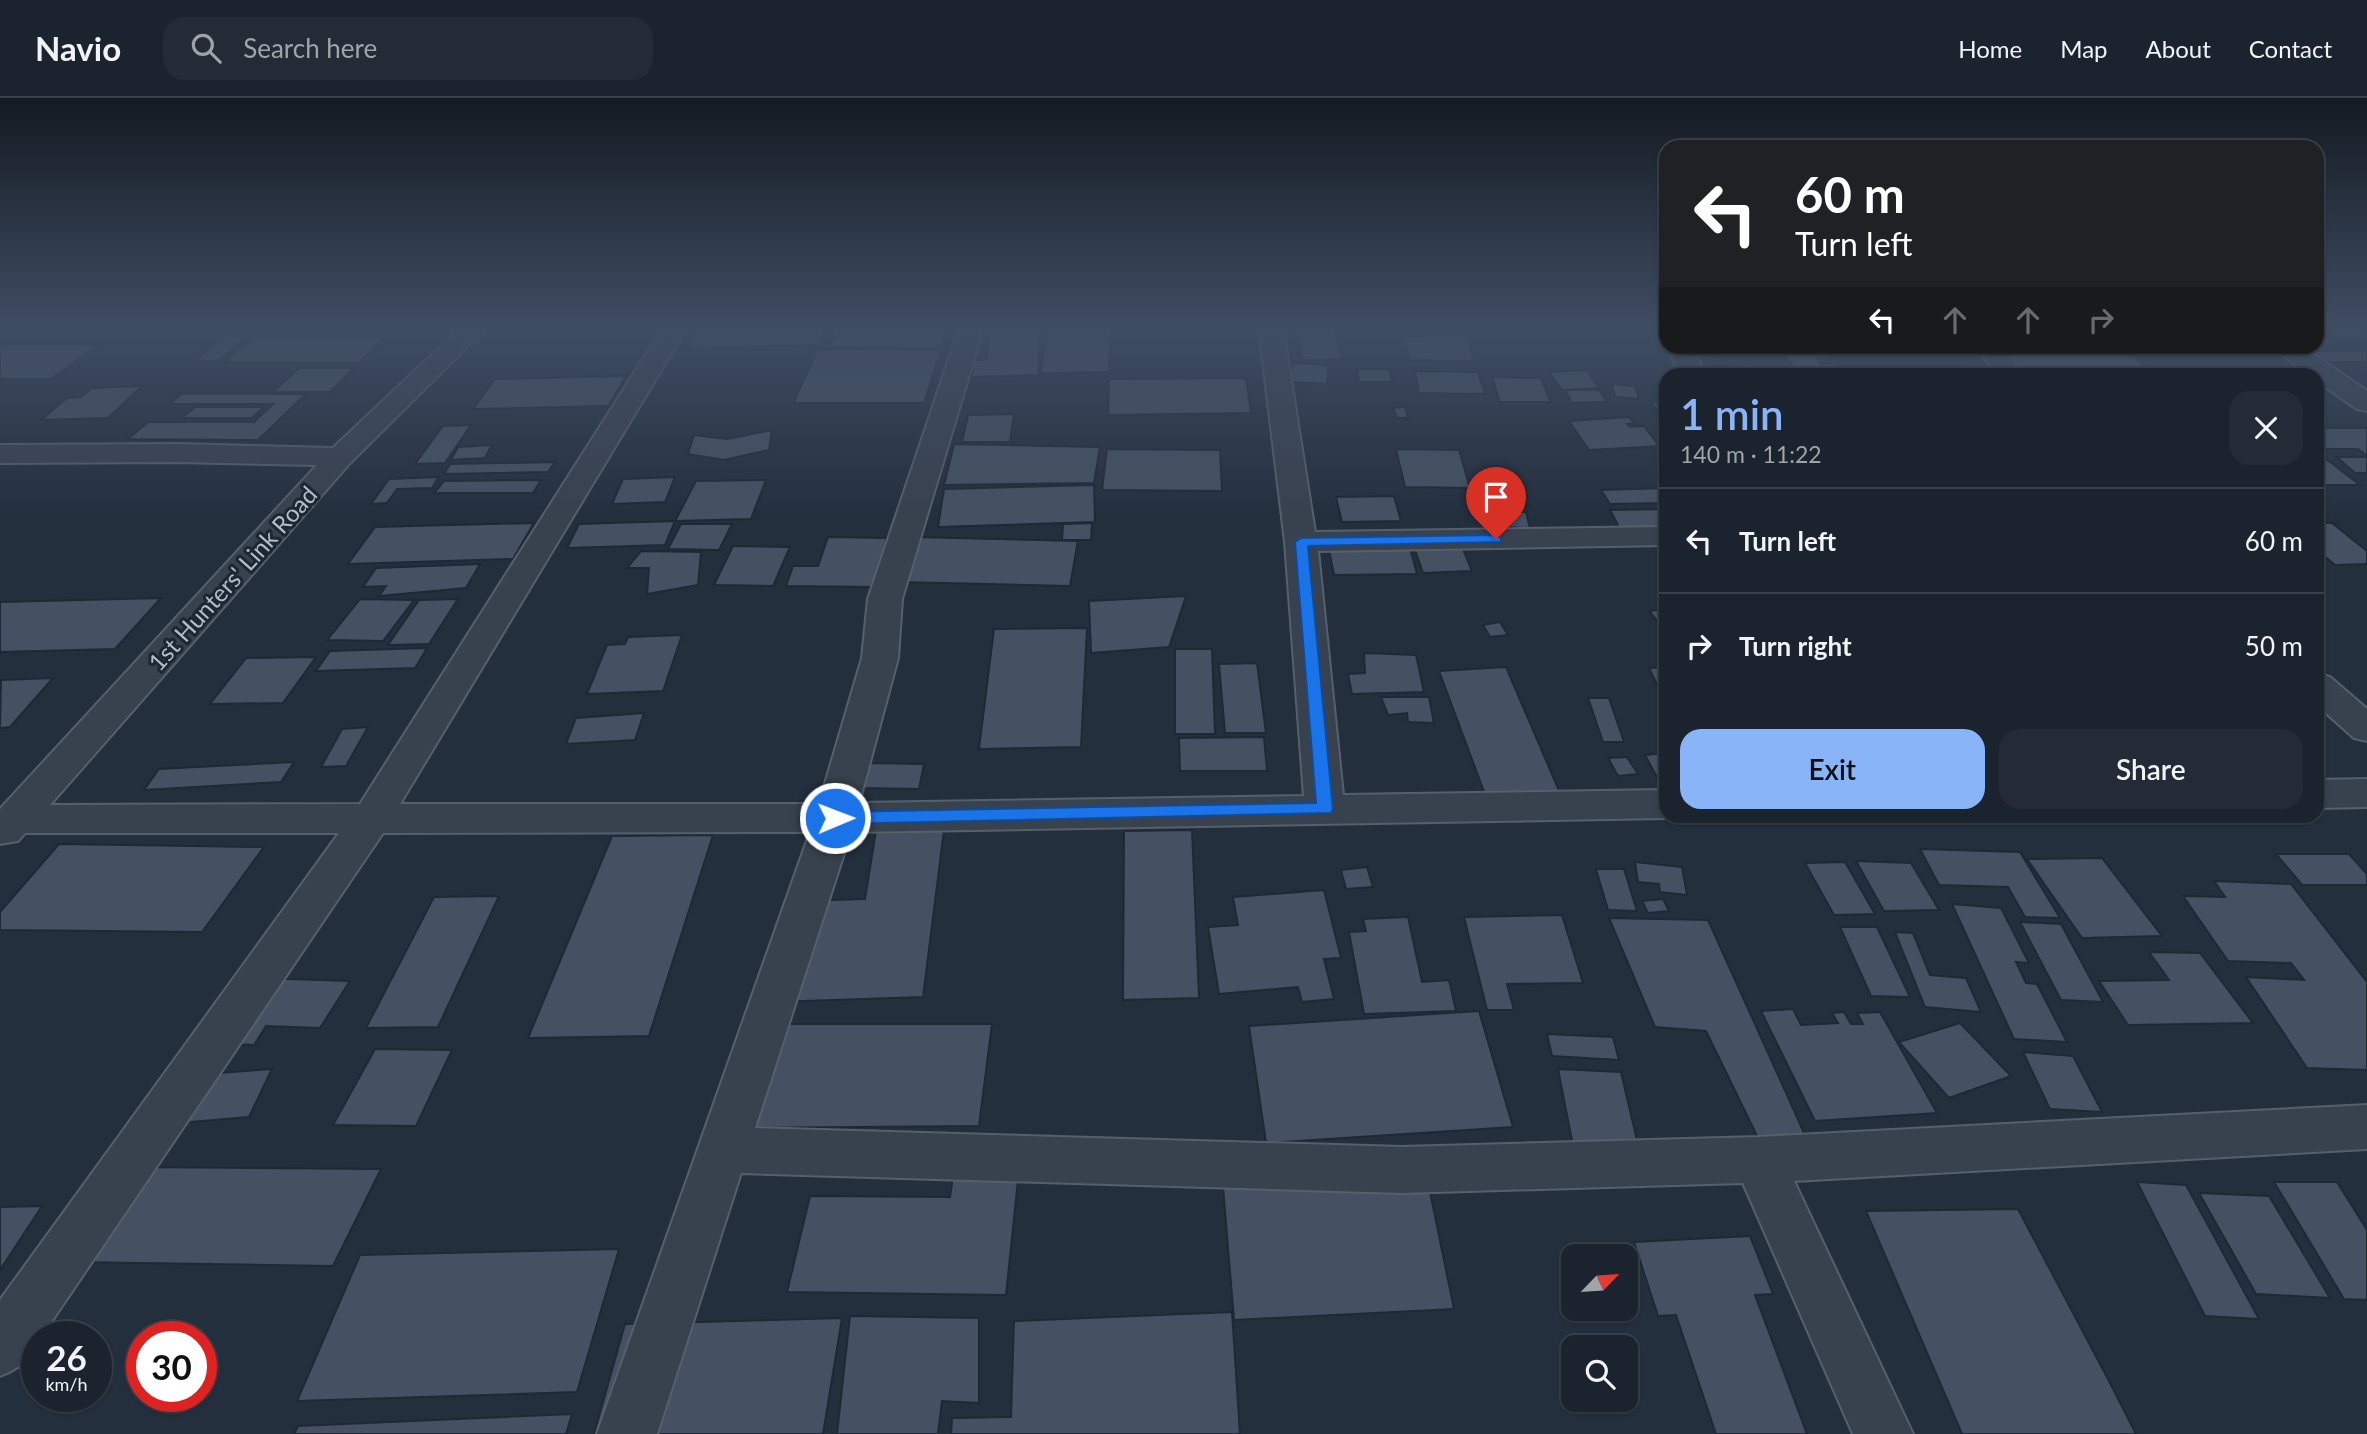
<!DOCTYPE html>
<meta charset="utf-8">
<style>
:root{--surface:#1b232e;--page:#242b36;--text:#f1f3f6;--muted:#a0a4aa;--line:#39404a;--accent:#8ab4f8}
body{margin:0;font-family:Lato,sans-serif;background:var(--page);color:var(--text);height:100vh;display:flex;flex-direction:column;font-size:26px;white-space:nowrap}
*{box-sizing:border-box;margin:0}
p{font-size:23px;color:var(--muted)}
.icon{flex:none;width:38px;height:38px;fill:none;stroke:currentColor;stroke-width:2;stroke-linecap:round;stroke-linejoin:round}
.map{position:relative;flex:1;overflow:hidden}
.sheet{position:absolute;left:1659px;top:270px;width:665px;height:455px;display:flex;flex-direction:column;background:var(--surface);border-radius:21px;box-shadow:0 2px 5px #0004,0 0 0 2px var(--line)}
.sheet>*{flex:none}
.banner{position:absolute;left:1659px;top:42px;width:665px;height:214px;border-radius:21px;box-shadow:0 2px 5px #0004,0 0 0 2px var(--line);background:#202124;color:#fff;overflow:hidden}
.needle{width:46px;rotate:65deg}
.fabs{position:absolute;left:1561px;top:1146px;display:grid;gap:14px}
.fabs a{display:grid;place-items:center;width:77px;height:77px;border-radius:14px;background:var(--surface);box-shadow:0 2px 5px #0004,0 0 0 2px var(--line);font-size:35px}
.speed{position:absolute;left:21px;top:1223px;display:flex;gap:14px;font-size:35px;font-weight:700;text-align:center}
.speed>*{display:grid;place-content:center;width:91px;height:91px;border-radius:50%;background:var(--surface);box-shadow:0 2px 5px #0004,0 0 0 2px var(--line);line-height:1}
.speed small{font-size:18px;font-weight:400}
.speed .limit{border:10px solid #d22;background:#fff;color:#111}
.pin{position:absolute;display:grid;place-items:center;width:60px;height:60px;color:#fff;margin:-72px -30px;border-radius:50% 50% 50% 0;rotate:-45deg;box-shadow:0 0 7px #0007}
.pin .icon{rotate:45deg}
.me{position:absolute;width:77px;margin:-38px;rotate:89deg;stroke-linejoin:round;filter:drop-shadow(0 0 5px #0008)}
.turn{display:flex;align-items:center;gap:24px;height:147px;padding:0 21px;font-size:32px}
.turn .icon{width:91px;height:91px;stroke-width:2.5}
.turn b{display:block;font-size:49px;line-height:60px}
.lanes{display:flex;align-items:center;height:66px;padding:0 21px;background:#0003;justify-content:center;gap:35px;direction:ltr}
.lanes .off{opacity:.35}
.round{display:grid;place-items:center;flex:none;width:74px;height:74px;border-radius:21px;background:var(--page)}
.headline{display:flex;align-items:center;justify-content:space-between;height:119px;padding:0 21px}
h1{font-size:42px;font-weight:600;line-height:52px;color:var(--accent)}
.button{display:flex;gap:14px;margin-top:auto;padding:14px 21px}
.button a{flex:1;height:80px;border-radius:21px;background:var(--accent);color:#111;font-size:28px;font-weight:600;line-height:80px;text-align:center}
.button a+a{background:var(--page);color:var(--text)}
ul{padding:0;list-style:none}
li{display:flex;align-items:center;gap:21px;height:105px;padding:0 21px;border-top:2px solid var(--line)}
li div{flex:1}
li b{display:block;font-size:26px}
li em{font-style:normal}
header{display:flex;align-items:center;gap:42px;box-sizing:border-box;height:98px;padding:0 35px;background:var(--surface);border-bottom:2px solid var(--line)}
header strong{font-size:33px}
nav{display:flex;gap:38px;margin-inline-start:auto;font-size:24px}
.search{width:490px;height:63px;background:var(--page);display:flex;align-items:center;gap:18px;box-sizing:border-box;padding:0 24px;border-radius:21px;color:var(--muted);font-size:26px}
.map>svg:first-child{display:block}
</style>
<header>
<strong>Navio</strong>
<div class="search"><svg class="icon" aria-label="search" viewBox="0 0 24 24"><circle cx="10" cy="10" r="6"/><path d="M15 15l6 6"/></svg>Search here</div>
<nav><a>Home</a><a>Map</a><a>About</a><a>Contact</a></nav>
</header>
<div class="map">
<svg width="2367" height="1336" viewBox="0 0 2367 1336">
<rect width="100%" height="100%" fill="#242f3e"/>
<g fill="#455162" stroke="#1f2835" stroke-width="2">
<polygon points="696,231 824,231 819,247 687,250"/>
<polygon points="837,231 946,231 940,250 829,249"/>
<polygon points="977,231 1039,231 1039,277 972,279 973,262 987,262 989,234 977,234"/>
<polygon points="1047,231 1110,231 1109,274 1041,275"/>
<polygon points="1295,231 1334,231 1343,261 1303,262"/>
<polygon points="2331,231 2367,231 2367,236 2342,238"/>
<polygon points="1404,238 1468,239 1474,263 1409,262"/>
<polygon points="224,239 246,239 218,263 195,263"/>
<polygon points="254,239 384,240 359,265 224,264"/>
<polygon points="0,247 98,247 51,281 0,281"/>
<polygon points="1700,248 1748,248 1754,256 1696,260 1691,253 1703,252"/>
<polygon points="2140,248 2257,248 2267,256 2151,257"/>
<polygon points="818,251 941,252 924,305 793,305"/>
<polygon points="1781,252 1822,252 1829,261 1817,260 1821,266 1835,266 1844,276 1799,276"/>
<polygon points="2307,253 2367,253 2367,264 2322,264"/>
<polygon points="2000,256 2132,257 2154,276 2020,276"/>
<polygon points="2331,264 2357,282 2333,282 2307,265"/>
<polygon points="1292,265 1328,267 1327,286 1290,284"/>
<polygon points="1757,266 1764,276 1723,276 1716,267"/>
<polygon points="1839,267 1964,267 1972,276 1847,276"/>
<polygon points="299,270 354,270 330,294 273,294"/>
<polygon points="1357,271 1389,271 1392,284 1359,284"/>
<polygon points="1587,272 1599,290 1562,292 1549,274"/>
<polygon points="1415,273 1478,274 1485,296 1419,295"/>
<polygon points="626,278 609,308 473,311 495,281"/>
<polygon points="1492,279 1541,280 1551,304 1500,304"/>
<polygon points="1246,280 1251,315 1108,317 1109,281"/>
<polygon points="1612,286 1635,288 1639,301 1615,299"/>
<polygon points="142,288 108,320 41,322 67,300 81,299 92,290"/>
<polygon points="1565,292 1599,292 1607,304 1572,305"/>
<polygon points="181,296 306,296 258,342 128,341 148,324 254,324 273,306 170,306"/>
<polygon points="1652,304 1666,304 1666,315 1658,315"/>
<polygon points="195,309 264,309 252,320 182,320"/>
<polygon points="1405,309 1408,320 1397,320 1393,310"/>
<polygon points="1014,316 1010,344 962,344 968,317"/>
<polygon points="1629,319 1634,325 1627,326 1630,329 1644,328 1659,348 1589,352 1569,323"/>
<polygon points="471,327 445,365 415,366 443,328"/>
<polygon points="2317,330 2367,330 2367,358 2358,351 2317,351"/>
<polygon points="772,332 769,352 724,362 688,356 694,337 727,341"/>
<polygon points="954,346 1100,349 1094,385 944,387"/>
<polygon points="492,347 485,360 451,362 458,349"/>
<polygon points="1107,351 1220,352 1222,393 1102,392"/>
<polygon points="1396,351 1459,352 1470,390 1405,389"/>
<polygon points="2317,354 2360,387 2317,387"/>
<polygon points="2337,359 2367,359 2367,375 2355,375"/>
<polygon points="555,364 548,374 444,376 450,366"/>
<polygon points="439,379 432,390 397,391 387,405 371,406 389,381"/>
<polygon points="675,379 665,404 612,406 623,381"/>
<polygon points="541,382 533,395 434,395 444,383"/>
<polygon points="766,382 751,421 675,423 696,383"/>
<polygon points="1094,387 1095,424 938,429 944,391"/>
<polygon points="1666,390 1666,405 1610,406 1601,392"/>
<polygon points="1394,398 1401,423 1342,424 1336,399"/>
<polygon points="1666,411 1666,432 1621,433 1610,412"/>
<polygon points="1494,414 1526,414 1530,430 1497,429"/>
<polygon points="675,423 665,447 567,450 579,426"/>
<polygon points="534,425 513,461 348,466 375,429"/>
<polygon points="1092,425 1091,442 1062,442 1063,426"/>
<polygon points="2317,425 2332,425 2367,453 2367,466 2335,467 2317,452"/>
<polygon points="681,426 732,426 719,452 668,451"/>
<polygon points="828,439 887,440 873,489 786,488 793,468 818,468"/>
<polygon points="913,439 1078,443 1070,488 898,484"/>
<polygon points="733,448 790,449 773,488 714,487"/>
<polygon points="1410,450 1417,476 1334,477 1329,452"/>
<polygon points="1463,451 1472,473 1423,475 1415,452"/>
<polygon points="641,453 701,454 698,487 647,496 649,470 627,470"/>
<polygon points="480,466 466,490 379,498 386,488 363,489 376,470"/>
<polygon points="1186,498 1169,549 1091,555 1089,503"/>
<polygon points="161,500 115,551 0,554 0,504"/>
<polygon points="360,501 414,502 383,543 327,542"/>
<polygon points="458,501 429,546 388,547 419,502"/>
<polygon points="1666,511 1666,534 1649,513"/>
<polygon points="1500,524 1508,537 1490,539 1483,527"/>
<polygon points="1087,530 1081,649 979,651 994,531"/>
<polygon points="682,537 663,593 587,596 607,547 625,546 628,539"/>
<polygon points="427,550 415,570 316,573 330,553"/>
<polygon points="1175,551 1212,551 1215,636 1175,636"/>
<polygon points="1364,555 1416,557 1424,594 1352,596 1348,576 1365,575"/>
<polygon points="316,559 283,605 210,606 246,560"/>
<polygon points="1257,565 1266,635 1225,635 1219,566"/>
<polygon points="1506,569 1560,695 1486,699 1439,573"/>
<polygon points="1666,569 1666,605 1649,570"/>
<polygon points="53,580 10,629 0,630 1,582"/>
<polygon points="1381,599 1429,599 1434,625 1408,624 1407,615 1388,617"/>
<polygon points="1588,600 1609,600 1624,644 1603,644"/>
<polygon points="644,615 635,642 566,646 576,620"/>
<polygon points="368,629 346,668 321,669 342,631"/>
<polygon points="1264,639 1267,673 1180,673 1179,640"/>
<polygon points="1665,655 1666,685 1660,685 1645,657"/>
<polygon points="1627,659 1638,676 1618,678 1608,660"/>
<polygon points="294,664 281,684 144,692 159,671"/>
<polygon points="867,665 924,666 919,691 860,690"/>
<polygon points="945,724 923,899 774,904 797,803 865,801 877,726"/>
<polygon points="1192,732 1199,900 1123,902 1124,733"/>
<polygon points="713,737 649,938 528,940 612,738"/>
<polygon points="59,746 264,749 202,834 0,832 0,814"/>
<polygon points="1920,751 2020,754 2060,820 2025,819 2008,789 1939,787"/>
<polygon points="2276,756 2349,756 2367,776 2367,787 2302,787"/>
<polygon points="2102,760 2162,838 2082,840 2027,761"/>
<polygon points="1856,763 1911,765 1939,812 1884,813"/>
<polygon points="1635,764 1682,769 1687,797 1660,794 1659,786 1638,784"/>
<polygon points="1845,764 1875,816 1834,817 1805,765"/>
<polygon points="1367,769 1373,789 1346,791 1341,772"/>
<polygon points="1596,771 1624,771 1637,813 1608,812"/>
<polygon points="2214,783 2291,786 2367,884 2367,972 2307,970 2246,879 2304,882 2291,865 2228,863 2183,798 2225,799"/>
<polygon points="1324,792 1341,860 1324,861 1334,901 1302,904 1298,889 1219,896 1208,829 1238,827 1233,799"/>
<polygon points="499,798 438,929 366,930 434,799"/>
<polygon points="1663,801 1669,813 1648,815 1642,803"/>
<polygon points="1952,806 2001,810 2029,865 2016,864 2026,885 2037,886 2067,944 2014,941"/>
<polygon points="1562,817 1583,885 1507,886 1514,912 1487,912 1464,819"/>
<polygon points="1408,819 1422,884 1449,882 1456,913 1364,916 1349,834 1366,833 1363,821"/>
<polygon points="1609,820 1708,822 1805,1037 1758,1040 1706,933 1655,929"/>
<polygon points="2020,824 2061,826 2103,904 2061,902"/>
<polygon points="1840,829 1877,829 1910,899 1871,898"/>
<polygon points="1895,834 1913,835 1930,877 1966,880 1981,914 1925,909"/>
<polygon points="2149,854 2200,855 2253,925 2128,927 2099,883 2169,882"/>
<polygon points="258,880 350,883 320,930 266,928 254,947 213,945"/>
<polygon points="1793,911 1801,927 1838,925 1832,915 1844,914 1851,926 1863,926 1857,915 1880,914 1937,1015 1815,1023 1761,913"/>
<polygon points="1479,913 1513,1029 1266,1045 1249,928"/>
<polygon points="1960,925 2011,978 1949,1000 1899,944"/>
<polygon points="755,926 992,926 979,1028 726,1030"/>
<polygon points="1547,936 1613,939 1619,962 1552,958"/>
<polygon points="375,951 452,952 416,1028 333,1027"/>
<polygon points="2023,954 2073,958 2102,1014 2050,1011"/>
<polygon points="272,971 249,1019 179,1025 205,976"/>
<polygon points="1558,971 1621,974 1639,1051 1573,1048"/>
<polygon points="955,1063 1020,1063 1006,1197 787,1194 810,1098 950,1099"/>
<polygon points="139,1069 381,1071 333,1168 75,1164"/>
<polygon points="1427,1079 1454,1211 1234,1222 1223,1089"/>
<polygon points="2137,1084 2186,1087 2259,1221 2205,1218"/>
<polygon points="2274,1084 2337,1084 2367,1132 2367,1202 2344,1201"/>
<polygon points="2199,1095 2269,1098 2330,1200 2256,1196"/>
<polygon points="42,1108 0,1172 0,1109"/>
<polygon points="2018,1111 2109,1283 2136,1336 1962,1336 1866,1113"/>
<polygon points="1750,1138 1773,1196 1755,1197 1807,1336 1716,1336 1676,1217 1658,1218 1634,1144"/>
<polygon points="619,1151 577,1294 297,1303 360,1157"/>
<polygon points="1232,1214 1240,1336 951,1336 952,1320 1011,1319 1014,1223"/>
<polygon points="850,1218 979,1220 979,1305 942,1303 938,1336 837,1336"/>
<polygon points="842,1220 823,1336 594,1336 625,1226"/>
<polygon points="572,1316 566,1336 294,1336 298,1328"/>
</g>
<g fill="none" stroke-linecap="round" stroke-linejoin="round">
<g stroke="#565f6c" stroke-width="4">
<g id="minor">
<path d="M 459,231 L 485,231 L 350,365 L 50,707 L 360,706 L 662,231 L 686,231 L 400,706 L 819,706 L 862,560 L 868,501 L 959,231 L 983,231 L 902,501 L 898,560 L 859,705 L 1304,698 L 1285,444 L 1259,231 L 1283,231 L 1315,434 L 1666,429 L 1666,447 L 1318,453 L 1343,697 L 1666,692 L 1666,718 L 1674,718 L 1666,720 L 851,734 L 755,1030 L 1402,1049 L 1758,1039 L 2367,1007 L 2367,1051 L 1794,1083 L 1913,1336 L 1853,1336 L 1743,1085 L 1402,1095 L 741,1075 L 657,1336 L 597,1336 L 810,734 L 383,735 L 41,1239 L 37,1239 C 37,1259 16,1272 0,1278 L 0,1202 L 339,735 L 25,735 L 18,743 L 0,746 L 0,711 L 317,367 L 177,364 L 0,365 L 0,347 L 177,346 L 333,350 Z"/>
<polygon points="1666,247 1691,248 1705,276 1679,276"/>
<polygon points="1974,248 2000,248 2025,276 1998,276"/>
<polygon points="2271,248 2301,248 2367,293 2367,313 2357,311 2317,283 2317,276 2308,276"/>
<polygon points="2317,576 2330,579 2367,611 2367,643 2354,640 2317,607"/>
<polygon points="2367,681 2367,709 2317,710 2317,682"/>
</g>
</g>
<use href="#minor" fill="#38414e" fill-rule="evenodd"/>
</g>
<linearGradient id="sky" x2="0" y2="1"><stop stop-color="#141a22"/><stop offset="0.55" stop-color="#3f4d63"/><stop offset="1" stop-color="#3f4d63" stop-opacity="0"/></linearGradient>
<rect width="2367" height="418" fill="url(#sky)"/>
<polygon fill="#1a73e8" stroke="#114b97" stroke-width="2" points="1496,437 1502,441 1500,444 1308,448 1333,711 1331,715 835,726 827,720 835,714 1316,705 1295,444 1301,440"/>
<g text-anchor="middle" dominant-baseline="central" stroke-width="6" stroke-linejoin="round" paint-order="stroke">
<g font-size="24" fill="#b4bcc9" stroke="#1d2633">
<text transform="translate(232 480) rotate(-48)">1st Hunters' Link Road</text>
</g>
</g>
</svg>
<div class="fabs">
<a><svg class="needle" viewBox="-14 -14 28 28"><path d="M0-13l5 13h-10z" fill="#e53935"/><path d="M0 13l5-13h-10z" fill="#a0a4aa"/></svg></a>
<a><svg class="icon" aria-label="search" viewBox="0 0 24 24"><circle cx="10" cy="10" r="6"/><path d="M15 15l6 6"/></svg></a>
</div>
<div class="speed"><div>26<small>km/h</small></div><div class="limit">30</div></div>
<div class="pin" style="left:1496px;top:441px;background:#d93025"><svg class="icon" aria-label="arrive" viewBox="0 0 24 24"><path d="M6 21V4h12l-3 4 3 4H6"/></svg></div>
<svg class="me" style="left:835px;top:720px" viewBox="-20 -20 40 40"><circle r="17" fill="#1a73e8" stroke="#fff" stroke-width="3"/><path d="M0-11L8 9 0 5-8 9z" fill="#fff"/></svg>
<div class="banner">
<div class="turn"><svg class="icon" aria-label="left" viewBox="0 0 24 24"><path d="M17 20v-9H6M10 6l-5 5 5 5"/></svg><div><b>60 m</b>Turn left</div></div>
<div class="lanes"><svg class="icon" aria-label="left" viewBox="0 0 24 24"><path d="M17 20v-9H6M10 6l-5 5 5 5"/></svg><svg class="icon off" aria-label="ahead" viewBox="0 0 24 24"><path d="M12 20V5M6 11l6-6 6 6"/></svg><svg class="icon off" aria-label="ahead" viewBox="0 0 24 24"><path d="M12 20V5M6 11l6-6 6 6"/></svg><svg class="icon off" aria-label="right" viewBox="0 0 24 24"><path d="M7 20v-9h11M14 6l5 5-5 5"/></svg></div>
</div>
<section class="sheet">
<div class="headline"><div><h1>1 min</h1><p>140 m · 11:22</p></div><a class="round"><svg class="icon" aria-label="close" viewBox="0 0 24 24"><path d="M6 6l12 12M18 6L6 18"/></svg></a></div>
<ul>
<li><svg class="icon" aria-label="left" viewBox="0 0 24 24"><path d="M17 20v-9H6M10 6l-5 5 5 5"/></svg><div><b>Turn left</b></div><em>60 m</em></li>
<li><svg class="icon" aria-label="right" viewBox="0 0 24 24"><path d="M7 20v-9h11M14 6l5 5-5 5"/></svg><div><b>Turn right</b></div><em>50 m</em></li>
</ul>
<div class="button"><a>Exit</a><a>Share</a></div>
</section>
</div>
